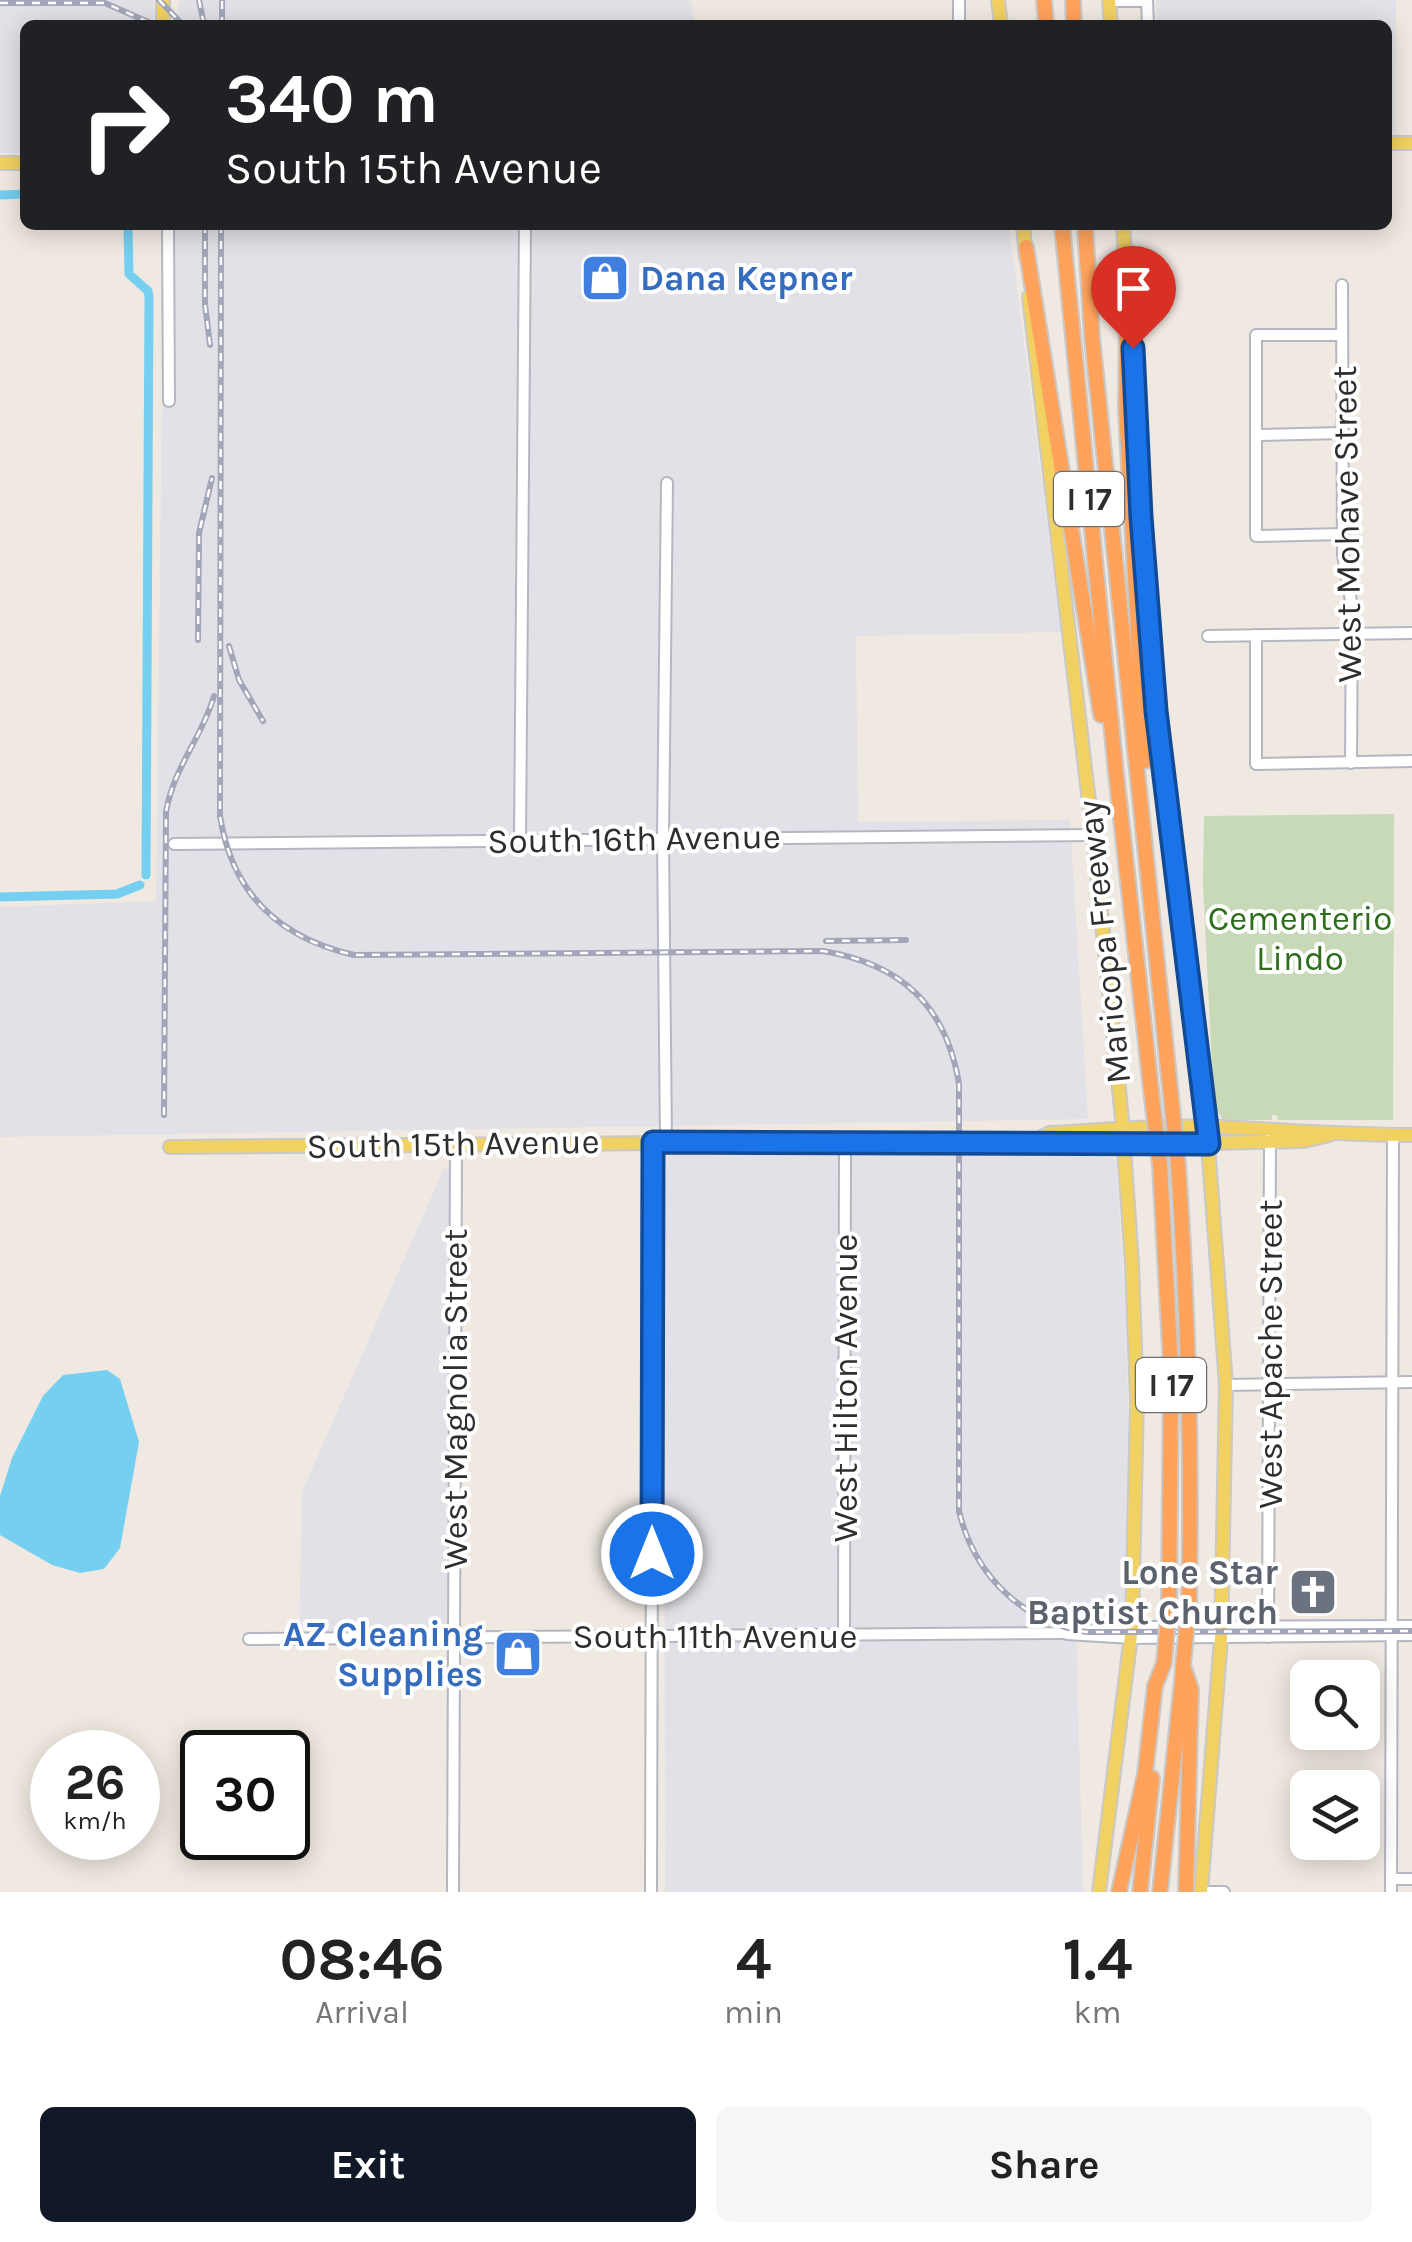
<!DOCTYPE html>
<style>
:root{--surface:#fff;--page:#f6f6f6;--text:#222;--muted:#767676;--accent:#111827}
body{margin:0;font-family:Karla,sans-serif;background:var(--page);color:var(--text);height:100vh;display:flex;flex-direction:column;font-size:38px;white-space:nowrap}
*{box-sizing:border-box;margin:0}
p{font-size:32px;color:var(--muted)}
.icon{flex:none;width:55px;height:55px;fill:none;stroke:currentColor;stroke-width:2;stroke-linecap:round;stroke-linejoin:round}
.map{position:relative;height:1892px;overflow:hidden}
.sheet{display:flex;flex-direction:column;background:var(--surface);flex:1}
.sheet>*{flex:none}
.hud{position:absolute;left:20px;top:20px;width:1372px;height:210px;border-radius:15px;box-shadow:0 5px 25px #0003;background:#202124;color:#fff;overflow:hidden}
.fabs{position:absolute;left:1290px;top:1660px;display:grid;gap:20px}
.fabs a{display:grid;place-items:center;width:90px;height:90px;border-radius:15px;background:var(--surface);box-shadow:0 5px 25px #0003;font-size:50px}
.speed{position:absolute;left:30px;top:1730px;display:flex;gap:20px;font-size:50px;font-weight:700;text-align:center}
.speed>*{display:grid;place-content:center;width:130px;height:130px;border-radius:50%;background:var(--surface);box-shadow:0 5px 25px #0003;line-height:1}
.speed small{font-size:25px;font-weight:400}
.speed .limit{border:5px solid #111;border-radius:15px;background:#fff;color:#111}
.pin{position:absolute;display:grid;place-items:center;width:85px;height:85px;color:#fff;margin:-102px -42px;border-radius:50% 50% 50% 0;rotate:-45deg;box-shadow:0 0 10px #0007}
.pin .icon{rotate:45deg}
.me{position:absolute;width:110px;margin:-55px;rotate:0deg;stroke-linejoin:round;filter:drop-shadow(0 0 8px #0008)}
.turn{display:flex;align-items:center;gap:35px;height:210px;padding:0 40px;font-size:45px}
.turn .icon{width:130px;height:130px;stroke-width:2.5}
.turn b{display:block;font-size:70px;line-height:85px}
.eta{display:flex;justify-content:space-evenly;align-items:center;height:170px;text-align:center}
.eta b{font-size:60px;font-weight:700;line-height:70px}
.action{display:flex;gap:20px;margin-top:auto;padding:20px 40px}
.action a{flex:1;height:115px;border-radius:15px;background:var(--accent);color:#fff;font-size:40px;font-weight:700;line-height:115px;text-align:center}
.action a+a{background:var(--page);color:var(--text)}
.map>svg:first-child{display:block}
</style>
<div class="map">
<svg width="1412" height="1892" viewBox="0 0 1412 1892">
<rect width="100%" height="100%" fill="#efe9e1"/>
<g fill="#e3e1e8">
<polygon points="0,0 154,0 154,25 25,25 25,153 0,153"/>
<polygon points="179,0 691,0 694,25 178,25"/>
<polygon points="1156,0 1396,0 1395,131 1388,131 1388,25 1157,25"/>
<polygon points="164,225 1009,225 1061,632 856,636 858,822 1070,820 1088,1119 0,1137 0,907 156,901"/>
<polygon points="1102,1154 1116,1160 1126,1314 1129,1458 1126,1609 1116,1618 1076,1622 1083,1892 665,1892 664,1160 672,1155"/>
<polygon points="444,1168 449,1170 450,1619 444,1631 299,1636 302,1492"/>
</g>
<polygon fill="#c8d9b8" points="1394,814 1393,1120 1278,1120 1277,1115 1272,1115 1272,1120 1223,1120 1214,1106 1203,884 1204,816"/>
<polygon fill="#75cff0" points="107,1370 120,1379 139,1442 120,1548 104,1569 80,1573 52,1565 0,1535 0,1496 12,1458 43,1396 63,1375"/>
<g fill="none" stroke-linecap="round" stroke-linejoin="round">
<g stroke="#75cff0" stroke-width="9">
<polyline points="0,195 25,194"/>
<polyline points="128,225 129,274 148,291 149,297 146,875"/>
<polyline points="0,897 117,894 140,885"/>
</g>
<g stroke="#b4b7c1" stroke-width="14">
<g id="minor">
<polyline points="1147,0 1148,25"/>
<polyline points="1109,1 1147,1"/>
<polyline points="959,25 959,0"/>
<polyline points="168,225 169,401"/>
<polyline points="1342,285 1343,555 1352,607 1351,763"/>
<polyline points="1342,335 1256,335 1256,536 1343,534"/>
<polyline points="1256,435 1342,433"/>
<polyline points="1256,635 1256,764 1412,761"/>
<polyline points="1208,636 1412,633"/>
<polyline points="520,840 525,225"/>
<polyline points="174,844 1093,835"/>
<polyline points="666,1142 663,838 667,483"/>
<polyline points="1226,1385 1412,1382"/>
<polyline points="1067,1634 1132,1638 1412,1635"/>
<polyline points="844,1635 845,1142"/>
<polyline points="1268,1637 1270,1138"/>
<polyline points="249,1639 1061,1633 1132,1627 1412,1626"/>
<polyline points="1391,1879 1412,1879"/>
<polyline points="453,1892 456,1145"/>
<polyline points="651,1892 653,1142"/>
<polyline points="1201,1892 1224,1892"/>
<polyline points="1391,1892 1393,1135"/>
</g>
</g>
<g stroke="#c9c9c9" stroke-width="16">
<g id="major">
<polyline points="163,0 163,25"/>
<polyline points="998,0 1001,25"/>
<polyline points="1109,0 1111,25"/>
<polyline points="1388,143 1412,143"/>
<polyline points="0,163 25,163"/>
<polyline points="1023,225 1026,257"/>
<polyline points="1123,225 1156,711 1206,1118 1226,1385 1221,1638 1201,1892"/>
<polyline points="1029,297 1093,835 1122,1119 1132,1264 1137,1400 1132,1627 1099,1892"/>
<path d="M 1036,1140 L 1050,1133 C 1106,1130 1164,1125 1220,1127 C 1284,1130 1347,1135 1412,1135"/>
<polyline points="170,1147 1036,1140 1049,1145 1114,1145 1304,1141 1329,1135"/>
</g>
</g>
<g stroke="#c9c9c9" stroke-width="18">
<g id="highway">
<polyline points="1044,0 1046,25"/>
<polyline points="1073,0 1074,25"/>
<polyline points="1062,225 1116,773 1153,1107"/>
<polyline points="1085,225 1092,337 1172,1107"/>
<polyline points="1026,247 1101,715"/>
<polyline points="1127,315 1126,410 1145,761"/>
<polyline points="1160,1165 1171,1367 1169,1606"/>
<path d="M 1178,1165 C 1188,1311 1192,1456 1189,1602"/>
<polyline points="1183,1666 1191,1689 1186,1892"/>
<polyline points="1119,1892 1145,1774 1155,1686 1164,1663"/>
<polyline points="1140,1892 1152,1778"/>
<polyline points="1160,1892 1183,1671"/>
</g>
</g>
<use href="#minor" stroke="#fff" stroke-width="10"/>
<use href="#major" stroke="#f2d163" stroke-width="12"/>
<use href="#highway" stroke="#ffa35c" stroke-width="14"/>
<g stroke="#a3a6b8" stroke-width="6">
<g id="rail">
<polyline points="159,0 183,25"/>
<polyline points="199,0 204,25"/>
<polyline points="0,3 105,3 155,25"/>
<polyline points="222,25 222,0"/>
<polyline points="205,225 205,304 210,345"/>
<path d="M 221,225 L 220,816 C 232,894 279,938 354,955 L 823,951 C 901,964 946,1005 959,1084 L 959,1511 C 974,1574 1021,1622 1087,1632 L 1412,1631"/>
<polyline points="198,640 199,533 212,478"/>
<polyline points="229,646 239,680 263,721"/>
<polyline points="826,941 906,940"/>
<path d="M 164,1115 L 166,812 C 174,766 202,738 214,696"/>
</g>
</g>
<use href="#rail" stroke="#fff" stroke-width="2.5" stroke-dasharray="8" stroke-linecap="butt"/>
<g stroke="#c9c9c9" stroke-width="18" stroke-linecap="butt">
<g id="highway-bridge">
<polyline points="1153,1107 1160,1165"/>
<polyline points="1172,1107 1178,1165"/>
<polyline points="1164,1663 1169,1606"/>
<polyline points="1183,1666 1189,1602"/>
</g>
</g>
<use href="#highway-bridge" stroke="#ffa35c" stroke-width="14"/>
</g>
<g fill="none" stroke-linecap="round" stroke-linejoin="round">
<g stroke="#114b97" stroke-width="25">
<polyline id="route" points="652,1554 653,1142 1209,1144 1156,711 1141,517 1133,348"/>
</g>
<use href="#route" stroke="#1a73e8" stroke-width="18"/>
</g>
<defs>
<g id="shop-square" transform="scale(2.5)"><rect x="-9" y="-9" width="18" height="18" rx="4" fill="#3f7fe0" stroke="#fff"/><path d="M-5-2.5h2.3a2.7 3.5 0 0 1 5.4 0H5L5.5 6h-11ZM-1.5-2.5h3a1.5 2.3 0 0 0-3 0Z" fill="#fff"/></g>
<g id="church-square" transform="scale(2.5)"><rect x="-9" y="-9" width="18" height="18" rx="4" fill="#6b7280" stroke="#fff"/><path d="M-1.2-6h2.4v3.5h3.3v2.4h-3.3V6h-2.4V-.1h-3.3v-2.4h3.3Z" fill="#fff"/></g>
</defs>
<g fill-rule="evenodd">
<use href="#shop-square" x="605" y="278"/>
<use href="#church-square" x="1313" y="1592"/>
<use href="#shop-square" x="518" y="1654"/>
</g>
<g text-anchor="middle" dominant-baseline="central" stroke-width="8" stroke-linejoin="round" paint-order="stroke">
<g fill="#fff" stroke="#6d6d6d" stroke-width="2.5">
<rect x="1054" y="472" width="70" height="54" rx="8"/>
<rect x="1136" y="1358" width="70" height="54" rx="8"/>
</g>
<g font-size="32" font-weight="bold" fill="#2e2e2e">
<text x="1089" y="499">I 17</text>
<text x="1171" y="1385">I 17</text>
</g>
<g font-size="35" font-weight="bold" fill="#366cbe" stroke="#fff" text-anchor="start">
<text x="640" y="278">Dana Kepner</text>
<text x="483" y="1634" text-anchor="end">AZ Cleaning<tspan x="483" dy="40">Supplies</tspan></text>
</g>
<g font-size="35" fill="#2e2e2e" stroke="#fff">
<text transform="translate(1347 524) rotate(-91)">West Mohave Street</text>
<text transform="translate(634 839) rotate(-1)">South 16th Avenue</text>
<text transform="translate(1104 942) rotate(-96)">Maricopa Freeway</text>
<text transform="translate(453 1144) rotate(-1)">South 15th Avenue</text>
<text transform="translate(1270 1354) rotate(-90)">West Apache Street</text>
<text transform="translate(845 1388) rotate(-90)">West Hilton Avenue</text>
<text transform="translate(455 1399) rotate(-90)">West Magnolia Street</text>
<text x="715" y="1636">South 11th Avenue</text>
</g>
<g font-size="35" fill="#2c6e1b" stroke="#fff">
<text x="1300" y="918">Cementerio<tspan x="1300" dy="40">Lindo</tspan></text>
</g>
<g font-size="35" font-weight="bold" fill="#5b616d" stroke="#fff" text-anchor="end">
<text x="1278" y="1572">Lone Star<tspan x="1278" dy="40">Baptist Church</tspan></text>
</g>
</g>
</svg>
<div class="fabs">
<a><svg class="icon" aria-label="search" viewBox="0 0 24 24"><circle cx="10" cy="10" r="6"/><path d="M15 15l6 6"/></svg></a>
<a><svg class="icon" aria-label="layers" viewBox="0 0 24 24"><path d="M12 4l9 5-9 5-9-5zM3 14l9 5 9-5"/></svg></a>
</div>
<div class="speed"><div>26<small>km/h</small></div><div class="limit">30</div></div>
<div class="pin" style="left:1133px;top:348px;background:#d93025"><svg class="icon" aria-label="arrive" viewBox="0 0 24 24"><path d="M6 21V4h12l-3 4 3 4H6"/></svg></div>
<svg class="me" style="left:652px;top:1554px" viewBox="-20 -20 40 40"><circle r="17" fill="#1a73e8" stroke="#fff" stroke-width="3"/><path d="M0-11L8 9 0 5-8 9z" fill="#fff"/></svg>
<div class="hud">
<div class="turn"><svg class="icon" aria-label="right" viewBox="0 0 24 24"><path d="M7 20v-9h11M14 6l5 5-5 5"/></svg><div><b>340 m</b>South 15th Avenue</div></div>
</div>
</div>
<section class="sheet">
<div class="eta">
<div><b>08:46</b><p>Arrival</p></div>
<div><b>4</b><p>min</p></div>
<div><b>1.4</b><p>km</p></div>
</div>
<div class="action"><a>Exit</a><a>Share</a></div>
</section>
